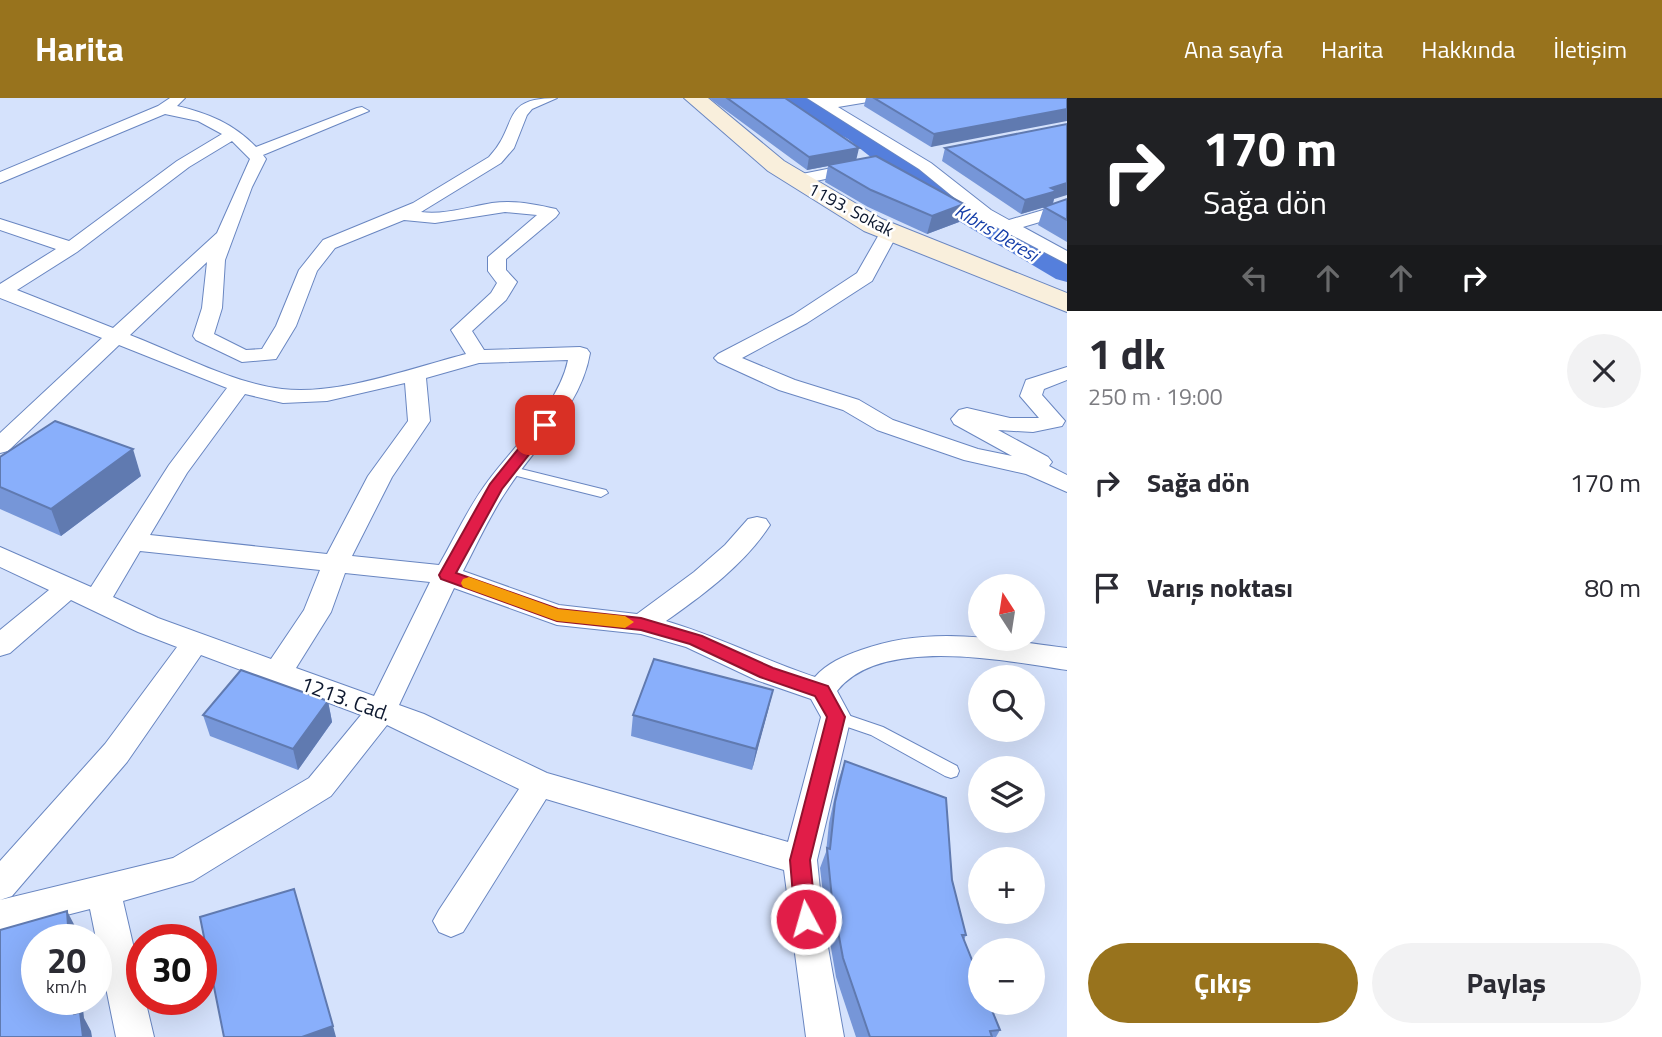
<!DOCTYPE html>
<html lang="tr">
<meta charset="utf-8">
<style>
:root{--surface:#fff;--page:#f2f2f3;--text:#2b2b33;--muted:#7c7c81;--accent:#98731d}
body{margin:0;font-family:"Titillium Web",sans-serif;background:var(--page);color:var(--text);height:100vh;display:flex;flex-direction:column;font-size:26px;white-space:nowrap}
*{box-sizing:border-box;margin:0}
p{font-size:23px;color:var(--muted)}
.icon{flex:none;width:38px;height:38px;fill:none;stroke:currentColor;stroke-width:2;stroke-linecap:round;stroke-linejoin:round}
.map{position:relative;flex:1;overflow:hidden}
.sheet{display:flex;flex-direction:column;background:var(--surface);width:595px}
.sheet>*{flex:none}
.guide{background:#202124;color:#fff;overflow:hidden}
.needle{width:46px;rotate:348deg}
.tools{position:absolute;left:968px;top:476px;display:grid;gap:14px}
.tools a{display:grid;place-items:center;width:77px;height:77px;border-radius:50%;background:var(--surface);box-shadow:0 7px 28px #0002;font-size:35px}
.speed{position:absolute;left:21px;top:826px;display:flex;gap:14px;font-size:35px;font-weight:700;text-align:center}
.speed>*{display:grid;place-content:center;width:91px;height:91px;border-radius:50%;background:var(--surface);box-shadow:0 7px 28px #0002;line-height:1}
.speed small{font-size:18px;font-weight:400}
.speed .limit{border:10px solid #d22;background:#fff;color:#111}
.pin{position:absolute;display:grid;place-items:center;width:60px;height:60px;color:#fff;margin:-30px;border-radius:14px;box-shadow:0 4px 10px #0006}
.me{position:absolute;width:77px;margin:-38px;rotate:354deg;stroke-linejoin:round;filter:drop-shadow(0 0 5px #0008)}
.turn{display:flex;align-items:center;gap:24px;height:147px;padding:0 21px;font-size:32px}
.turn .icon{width:91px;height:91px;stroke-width:2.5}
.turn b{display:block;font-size:49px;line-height:60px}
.lanes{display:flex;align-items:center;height:66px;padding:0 21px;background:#0003;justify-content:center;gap:35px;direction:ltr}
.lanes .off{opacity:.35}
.round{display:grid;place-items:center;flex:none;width:74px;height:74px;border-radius:37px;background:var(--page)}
.overview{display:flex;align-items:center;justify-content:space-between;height:119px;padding:0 21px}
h1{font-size:42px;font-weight:700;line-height:52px}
.primary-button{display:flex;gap:14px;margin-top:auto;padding:14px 21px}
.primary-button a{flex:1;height:80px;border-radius:42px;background:var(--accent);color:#fff;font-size:28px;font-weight:700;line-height:80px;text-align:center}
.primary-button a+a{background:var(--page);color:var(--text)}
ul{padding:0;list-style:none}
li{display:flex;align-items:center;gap:21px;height:105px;padding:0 21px}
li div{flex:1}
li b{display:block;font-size:26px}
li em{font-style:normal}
header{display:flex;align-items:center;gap:42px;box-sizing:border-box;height:98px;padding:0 35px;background:var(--accent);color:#fff}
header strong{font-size:33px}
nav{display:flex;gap:38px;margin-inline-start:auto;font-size:24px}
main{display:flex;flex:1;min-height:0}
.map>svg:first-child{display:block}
</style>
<header>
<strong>Harita</strong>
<nav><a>Ana sayfa</a><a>Harita</a><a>Hakkında</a><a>İletişim</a></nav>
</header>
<main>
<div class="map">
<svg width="1067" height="939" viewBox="0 0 1067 939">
<rect width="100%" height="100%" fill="#d5e2fc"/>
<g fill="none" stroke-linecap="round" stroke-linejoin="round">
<polygon fill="#557fdc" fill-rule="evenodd" points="776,0 806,0 866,31 950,94 1067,162 1067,184 1056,181 930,106 848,41 780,5"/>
<g stroke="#6986c1" stroke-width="2">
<g id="lane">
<polygon points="509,368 606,392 608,395 601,399 505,375 503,372"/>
<polygon points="836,613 883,629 957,668 959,673 957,678 951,680 945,678 871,637 830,623 828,619 830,615"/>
</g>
</g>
<g stroke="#6986c1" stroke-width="2">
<g id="street">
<path d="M 170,0 L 185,0 L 177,8 C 208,15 234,26 256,49 L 357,10 L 362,9 L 369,13 L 263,57 L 266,61 L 252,89 L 225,162 L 222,210 L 214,236 L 246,252 L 262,251 L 276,228 L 299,172 L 323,142 L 413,105 L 489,59 C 520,26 499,0 557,0 L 532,11 L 527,17 L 514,50 L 501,65 L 421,114 C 445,117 468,109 492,105 C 514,102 534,106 556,111 L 559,115 L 556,119 L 506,161 L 506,172 L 517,184 L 506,202 L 472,233 L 484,252 L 580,249 L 587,251 L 590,255 C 581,309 536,347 507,392 C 490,417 477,446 463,473 L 559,507 L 637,516 L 694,474 L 725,447 L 748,421 L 757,419 L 766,421 L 770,427 C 745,466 703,497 666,523 C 717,538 764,562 815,579 C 827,565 844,558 861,552 C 929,527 997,541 1067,550 L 1067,572 C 1006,563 881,537 837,593 L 851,619 L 817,762 L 823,821 L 844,939 L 806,939 L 784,772 L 546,701 L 463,834 L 451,839 L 439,834 L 433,823 L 439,812 L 519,691 L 387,627 L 331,698 L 193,783 L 123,803 L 142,885 L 142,901 L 145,901 L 154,939 L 116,939 L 90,811 L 0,834 L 0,802 L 173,760 L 309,680 L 361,617 L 201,557 L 127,664 L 12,798 L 0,802 L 0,763 L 105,646 L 177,549 L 138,534 L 71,502 L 10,555 L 0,558 L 0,532 L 49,492 L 0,469 L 0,449 L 91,489 L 169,367 L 227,290 L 119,247 L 8,353 L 0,355 L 0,335 L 102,240 L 0,200 L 0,186 L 56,151 L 0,132 L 0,121 L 69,143 L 177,63 L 222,36 L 198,23 L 165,16 L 0,85 L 0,74 L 158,8 ZM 232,43 L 250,61 L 217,135 L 113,230 L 17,192 L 77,154 L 189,69 ZM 505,114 L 537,117 L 488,159 L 488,173 L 497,185 L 491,195 L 451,232 L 466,256 C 411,270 338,298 282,291 C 232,285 177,255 130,237 L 207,164 L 202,210 L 193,238 L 196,242 L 242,264 L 276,261 L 296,228 L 317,173 L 335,150 L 404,122 L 435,125 ZM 568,262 C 559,306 515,347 488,383 C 469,408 455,439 439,467 L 352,458 L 392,379 L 430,323 L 426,280 L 479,265 ZM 405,285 L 408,323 L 368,378 L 327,456 L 150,437 L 187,375 L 245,296 L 283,305 L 327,303 ZM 140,453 L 320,472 L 304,512 L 271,561 L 158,520 L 113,499 ZM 345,475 L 430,484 L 374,598 L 296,570 L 331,514 ZM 454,490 L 557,527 L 641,536 L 686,549 L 756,582 L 811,601 L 821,619 L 788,744 L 547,675 L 424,616 L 399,607 Z"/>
<polygon points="807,0 875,0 868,4 838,9 931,65 991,112 1009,122 1067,105 1067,116 1023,129 1067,153 1067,166 979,120 919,71"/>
<polygon points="862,64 868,66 870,69 868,72 797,87 789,82 797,77"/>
<polygon points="890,128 899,133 872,183 807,225 742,260 795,282 859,302 893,322 978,351 1012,358 954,326 951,321 959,312 967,310 1010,320 1039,320 1020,298 1026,282 1067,269 1067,282 1044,291 1042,297 1065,323 1062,328 1033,334 998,332 1048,359 1052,364 1049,368 1067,377 1067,394 1026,376 964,362 877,332 843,312 779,292 718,264 714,260 718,256 793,217 857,175 881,133"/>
</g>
</g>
<g stroke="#6986c1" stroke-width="2">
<polygon id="secondary" points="684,0 708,0 784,63 882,121 1067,195 1067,214 864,133 768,73"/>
</g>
<use href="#lane" fill="#fff" fill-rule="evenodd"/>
<use href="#street" fill="#fff" fill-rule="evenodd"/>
<use href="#secondary" fill="#f9efdc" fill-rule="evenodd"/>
</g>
<g fill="#7696d8">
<polygon points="709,0 785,0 856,61 959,124 927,136 868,109 825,84 828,68 807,72"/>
<polygon points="866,0 1067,0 931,49 864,8"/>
<polygon points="945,50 1054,101 1053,106 1067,101 1067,144 1038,127 1044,109 1048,108 1021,116 942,63"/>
<polygon points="0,359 141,378 61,438 0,411"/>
<polygon points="773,592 752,672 631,638 633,617"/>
<polygon points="328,603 332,624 298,672 210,638 203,617"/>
<polygon points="845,663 952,782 966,837 964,842 1000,932 996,939 856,939 836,879 826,821 820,770 826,754 829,725 838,683"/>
</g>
<g fill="#607ab0">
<polygon points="1067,11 1067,23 931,49 934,36"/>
<polygon points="859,50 856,63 828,67 828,68 807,72 809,59"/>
<polygon points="1067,85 1067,97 1054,101 1052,107 1021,116 1025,102 1051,90"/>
<polygon points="964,106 959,124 927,136 932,118"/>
<polygon points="133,351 141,378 61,438 51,411"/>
<polygon points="773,592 768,613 752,672 756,651"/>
<polygon points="328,603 332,624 298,672 293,651"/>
<polygon points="67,813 77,832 78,842 69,842"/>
<polygon points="73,901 82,901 84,920 91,933 92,939 83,939 74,916"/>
<polygon points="333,928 336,939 302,939"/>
</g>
<g fill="#89affb" stroke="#607ab0" stroke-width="2">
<polygon points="727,0 785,0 859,50 809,59"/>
<polygon points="874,0 1067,0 1067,11 934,36"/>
<polygon points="1067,26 1067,85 1051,90 1057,93 1025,102 945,50"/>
<polygon points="876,58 964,106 932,118 871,92 828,67"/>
<polygon points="1067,101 1067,122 1044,109"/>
<polygon points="55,323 133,351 51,411 0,389 0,359"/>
<polygon points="654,561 773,592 756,651 633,617"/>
<polygon points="241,572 328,603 293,651 203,617"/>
<polygon points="845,663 946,700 952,782 966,837 962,837 980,882 980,905 989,905 1000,932 990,933 992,939 870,939 843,860 832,801 827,750 830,751 835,704"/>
<polygon points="294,791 333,928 302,939 224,939 200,819"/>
<polygon points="67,813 69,842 37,842 37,901 73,901 74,916 80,914 83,939 0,939 0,832"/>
</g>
<polygon fill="#e11d48" stroke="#92132f" stroke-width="2" points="545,323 552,327 502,391 456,475 558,511 641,520 702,538 773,570 828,588 845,619 810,762 816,821 813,828 806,831 798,828 795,821 790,762 827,619 815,598 760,579 690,546 641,532 557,523 441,481 439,477 490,386 540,324"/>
<polygon fill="#f59e0b" points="469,479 558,511 625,518 634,524 625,530 557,523 463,489 461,485 463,481"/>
<g text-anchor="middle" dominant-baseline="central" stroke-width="5" stroke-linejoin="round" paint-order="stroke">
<g font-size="18" fill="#0d182f" stroke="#fff">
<text transform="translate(851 111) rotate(28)">1193. Sokak</text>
</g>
<g font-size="19" font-style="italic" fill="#153ea9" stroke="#fff">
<text transform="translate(997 134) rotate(31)">Kıbrıs Deresi</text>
</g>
<g font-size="21" fill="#0d182f" stroke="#fff">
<text transform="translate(346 600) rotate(20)">1213. Cad.</text>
</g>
</g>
</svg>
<div class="tools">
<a><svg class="needle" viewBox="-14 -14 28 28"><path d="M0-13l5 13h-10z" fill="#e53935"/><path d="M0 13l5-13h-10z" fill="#7c7c81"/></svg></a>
<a><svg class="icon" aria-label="search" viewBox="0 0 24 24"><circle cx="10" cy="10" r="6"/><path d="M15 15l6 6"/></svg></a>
<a><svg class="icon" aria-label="layers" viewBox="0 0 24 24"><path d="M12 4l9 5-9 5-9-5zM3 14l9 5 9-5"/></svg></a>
<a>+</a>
<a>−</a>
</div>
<div class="speed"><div>20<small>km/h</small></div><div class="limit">30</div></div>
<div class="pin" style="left:545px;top:327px;background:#d93025"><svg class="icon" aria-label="arrive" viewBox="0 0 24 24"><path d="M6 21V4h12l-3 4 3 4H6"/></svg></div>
<svg class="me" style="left:806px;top:821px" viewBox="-20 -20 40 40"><circle r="17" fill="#e11d48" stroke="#fff" stroke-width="3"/><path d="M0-11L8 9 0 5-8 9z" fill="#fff"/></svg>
</div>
<section class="sheet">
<div class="guide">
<div class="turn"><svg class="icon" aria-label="right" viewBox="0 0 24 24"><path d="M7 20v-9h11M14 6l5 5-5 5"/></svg><div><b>170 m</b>Sağa dön</div></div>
<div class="lanes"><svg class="icon off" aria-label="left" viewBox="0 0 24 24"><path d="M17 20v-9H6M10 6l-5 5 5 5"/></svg><svg class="icon off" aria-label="ahead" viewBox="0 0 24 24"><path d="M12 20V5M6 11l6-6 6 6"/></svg><svg class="icon off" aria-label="ahead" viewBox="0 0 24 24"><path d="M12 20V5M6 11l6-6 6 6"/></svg><svg class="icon" aria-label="right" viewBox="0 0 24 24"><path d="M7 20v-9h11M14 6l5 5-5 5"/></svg></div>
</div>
<div class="overview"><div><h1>1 dk</h1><p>250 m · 19:00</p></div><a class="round"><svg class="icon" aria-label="close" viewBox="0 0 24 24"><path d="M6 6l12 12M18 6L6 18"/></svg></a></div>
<ul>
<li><svg class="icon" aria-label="right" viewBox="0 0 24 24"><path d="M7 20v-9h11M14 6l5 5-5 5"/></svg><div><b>Sağa dön</b></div><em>170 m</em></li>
<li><svg class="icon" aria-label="arrive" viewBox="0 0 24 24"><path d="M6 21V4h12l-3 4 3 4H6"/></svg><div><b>Varış noktası</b></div><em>80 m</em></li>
</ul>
<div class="primary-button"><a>Çıkış</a><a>Paylaş</a></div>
</section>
</main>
